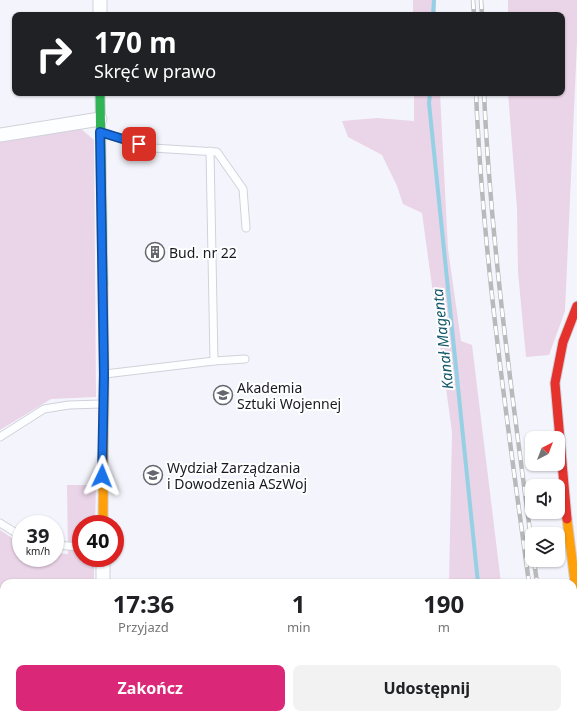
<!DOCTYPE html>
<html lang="pl">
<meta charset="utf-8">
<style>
:root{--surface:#fff;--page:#f2f2f2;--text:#202124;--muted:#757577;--accent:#db2777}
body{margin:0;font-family:"Noto Sans",sans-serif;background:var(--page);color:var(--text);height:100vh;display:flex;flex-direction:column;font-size:15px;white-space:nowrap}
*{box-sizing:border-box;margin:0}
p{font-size:13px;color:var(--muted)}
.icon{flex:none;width:22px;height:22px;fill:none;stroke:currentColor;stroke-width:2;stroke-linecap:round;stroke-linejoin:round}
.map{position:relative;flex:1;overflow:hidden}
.side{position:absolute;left:0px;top:579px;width:577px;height:140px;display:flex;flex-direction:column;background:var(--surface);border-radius:12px 12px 0 0;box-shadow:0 1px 3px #0004}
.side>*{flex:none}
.hud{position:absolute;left:12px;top:12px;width:553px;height:84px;border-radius:8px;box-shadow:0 1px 3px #0004;background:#202124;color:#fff;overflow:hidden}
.needle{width:26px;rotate:42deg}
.buttons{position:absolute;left:525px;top:431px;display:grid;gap:8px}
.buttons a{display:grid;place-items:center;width:40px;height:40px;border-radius:8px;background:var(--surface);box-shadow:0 1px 3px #0004;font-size:20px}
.speed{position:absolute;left:12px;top:515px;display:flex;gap:8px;font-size:20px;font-weight:700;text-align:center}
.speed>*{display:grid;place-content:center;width:52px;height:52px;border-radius:50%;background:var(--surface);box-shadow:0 1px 3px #0004;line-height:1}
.speed small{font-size:10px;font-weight:400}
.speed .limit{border:6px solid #d22;background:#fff;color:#111}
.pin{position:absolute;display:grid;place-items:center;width:34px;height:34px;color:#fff;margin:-17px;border-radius:8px;box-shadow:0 2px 6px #0006}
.me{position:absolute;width:44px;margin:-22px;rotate:2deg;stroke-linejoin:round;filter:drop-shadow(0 0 3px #0008)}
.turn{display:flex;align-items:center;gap:14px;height:84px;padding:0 16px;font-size:18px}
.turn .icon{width:52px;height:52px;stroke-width:2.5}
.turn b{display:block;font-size:28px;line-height:34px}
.eta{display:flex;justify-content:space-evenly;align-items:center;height:68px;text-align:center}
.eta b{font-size:24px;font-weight:700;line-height:28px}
.button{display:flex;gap:8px;margin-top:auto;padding:8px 16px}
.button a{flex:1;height:46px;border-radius:8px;background:var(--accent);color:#fff;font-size:16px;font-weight:700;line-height:46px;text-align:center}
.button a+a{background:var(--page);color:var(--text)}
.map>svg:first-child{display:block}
</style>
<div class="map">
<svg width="577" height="719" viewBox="0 0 577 719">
<rect width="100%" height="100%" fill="#f4f5fc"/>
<g fill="#ead4e7">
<rect x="413" y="0" width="23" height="15"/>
<polygon points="508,0 577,0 577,42 565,311 549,355 526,357 518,272 517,209 508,93 562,93 562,15 508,15"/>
<polygon points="414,93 440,93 448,249 461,341 472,345 501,583 449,583 452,432 422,213 403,204 397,186 382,155 348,137 342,121 377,118 414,121"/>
<polygon points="80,128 94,140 96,397 51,399 0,430 0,141"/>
<polygon points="67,485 96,485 95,524 81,524 81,558 94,558 94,583 4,583 4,715 33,715 33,719 0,715 0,530 21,544 21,558 55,558 55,553 68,554"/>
</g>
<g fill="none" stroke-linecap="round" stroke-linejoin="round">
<g stroke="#96d0e4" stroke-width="4">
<polyline points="433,15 434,0"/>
<polyline points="430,93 429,103 478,583"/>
<polyline points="490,715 490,719"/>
</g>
<g stroke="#d0d2da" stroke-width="9">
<g id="lane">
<polyline points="102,132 153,148 217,152 243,189 246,228"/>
<polyline points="210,151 214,361"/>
<polyline points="105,374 214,361 245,359"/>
<polyline points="0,437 44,409 69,405 102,404"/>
<polyline points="0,523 21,536"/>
<polyline points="55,545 81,547"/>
</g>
</g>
<g stroke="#d0d2da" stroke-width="15">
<g id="street">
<polyline points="100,15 100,0"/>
<polyline points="0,135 100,119"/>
<polyline points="103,583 103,558"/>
<polyline points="573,686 577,685"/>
<polyline points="102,715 102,719"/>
<polyline points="355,719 381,715"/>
</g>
</g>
<g stroke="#d0d2da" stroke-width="11">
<polyline id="fast" points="100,93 103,284"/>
</g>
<g stroke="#d0d2da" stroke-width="11">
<g id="slow">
<polyline points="103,284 104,374 103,524"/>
<polyline points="567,519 577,599"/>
</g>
</g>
<g stroke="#d0d2da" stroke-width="11">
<polyline id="jam" points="567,519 555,383 563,342 577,306"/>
</g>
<use href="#lane" stroke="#fdfeff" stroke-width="7"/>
<use href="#street" stroke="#fdfeff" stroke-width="13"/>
<use href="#fast" stroke="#30b455" stroke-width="9"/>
<use href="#slow" stroke="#ff9f0a" stroke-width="9"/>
<use href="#jam" stroke="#e5322d" stroke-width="9"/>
<g stroke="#b8b9bb" stroke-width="4.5">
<g id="rail">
<polyline points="473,0 474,15"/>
<polyline points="481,0 482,15"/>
<path d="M 476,93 C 483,257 507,420 529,583"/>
<path d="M 484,93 C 491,245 512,395 532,546"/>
<polyline points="534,560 537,583"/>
<polyline points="547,715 547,719"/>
<polyline points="555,715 556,719"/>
</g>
</g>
<use href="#rail" stroke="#fff" stroke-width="3" stroke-dasharray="9" stroke-linecap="butt"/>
</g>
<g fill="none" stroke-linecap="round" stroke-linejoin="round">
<g stroke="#114b97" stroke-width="10">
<polyline id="route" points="102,476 104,374 100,132 139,144"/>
</g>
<use href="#route" stroke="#1a73e8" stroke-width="7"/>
</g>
<defs>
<g id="building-ring" transform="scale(1)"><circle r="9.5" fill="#fff" stroke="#65666f" stroke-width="1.5"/><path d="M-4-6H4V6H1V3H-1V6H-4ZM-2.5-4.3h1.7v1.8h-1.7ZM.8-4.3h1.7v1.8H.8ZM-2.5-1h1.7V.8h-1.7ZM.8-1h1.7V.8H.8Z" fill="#65666f"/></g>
<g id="university-ring" transform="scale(1)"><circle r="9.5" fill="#fff" stroke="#65666f" stroke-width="1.5"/><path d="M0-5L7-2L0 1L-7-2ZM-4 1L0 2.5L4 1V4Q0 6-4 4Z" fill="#65666f"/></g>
</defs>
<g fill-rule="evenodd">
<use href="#building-ring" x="155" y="252"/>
<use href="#university-ring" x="223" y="395"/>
<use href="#university-ring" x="153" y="475"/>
</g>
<g text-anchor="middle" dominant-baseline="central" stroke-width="4" stroke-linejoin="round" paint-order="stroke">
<g font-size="14" fill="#181923" stroke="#fff" text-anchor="start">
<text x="169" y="252">Bud. nr 22</text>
<text x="237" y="387">Akademia<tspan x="237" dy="16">Sztuki Wojennej</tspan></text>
<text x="167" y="467">Wydział Zarządzania<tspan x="167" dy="16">i Dowodzenia ASzWoj</tspan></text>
</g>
<g font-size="15" font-style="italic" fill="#15596b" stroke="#fff">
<text transform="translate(442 339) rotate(-96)">Kanał Magenta</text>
</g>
</g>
</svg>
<div class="buttons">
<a><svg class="needle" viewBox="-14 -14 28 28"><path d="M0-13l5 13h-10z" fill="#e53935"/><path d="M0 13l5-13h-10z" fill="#757577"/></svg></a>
<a><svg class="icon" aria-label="sound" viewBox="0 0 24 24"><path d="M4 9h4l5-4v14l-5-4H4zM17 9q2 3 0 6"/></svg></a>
<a><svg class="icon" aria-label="layers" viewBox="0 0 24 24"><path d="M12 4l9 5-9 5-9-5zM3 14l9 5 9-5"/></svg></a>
</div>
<div class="speed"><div>39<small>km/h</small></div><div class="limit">40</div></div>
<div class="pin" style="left:139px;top:144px;background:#d93025"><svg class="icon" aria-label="arrive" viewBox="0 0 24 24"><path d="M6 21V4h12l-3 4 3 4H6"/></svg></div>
<svg class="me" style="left:102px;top:476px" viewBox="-20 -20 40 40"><path d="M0-17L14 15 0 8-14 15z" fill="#1a73e8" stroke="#fff" stroke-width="4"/></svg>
<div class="hud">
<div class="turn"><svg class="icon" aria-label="right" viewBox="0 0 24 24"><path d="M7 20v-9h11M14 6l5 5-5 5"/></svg><div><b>170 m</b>Skręć w prawo</div></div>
</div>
<section class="side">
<div class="eta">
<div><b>17:36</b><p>Przyjazd</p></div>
<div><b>1</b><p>min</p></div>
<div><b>190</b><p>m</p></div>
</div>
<div class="button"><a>Zakończ</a><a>Udostępnij</a></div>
</section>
</div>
